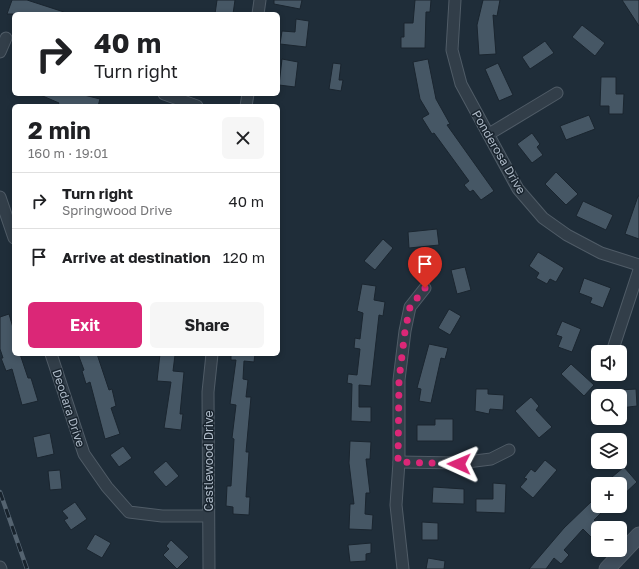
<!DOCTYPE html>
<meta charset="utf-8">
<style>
:root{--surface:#fff;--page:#f6f6f6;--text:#202124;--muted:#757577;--line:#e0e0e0;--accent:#db2777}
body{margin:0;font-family:"Golos Text",sans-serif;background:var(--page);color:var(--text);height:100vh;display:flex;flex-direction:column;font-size:15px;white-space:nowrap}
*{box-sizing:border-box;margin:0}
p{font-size:13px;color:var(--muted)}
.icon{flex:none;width:22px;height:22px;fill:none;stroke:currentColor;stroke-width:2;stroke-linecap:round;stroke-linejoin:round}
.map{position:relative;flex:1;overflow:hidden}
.side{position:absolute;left:12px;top:104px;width:268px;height:252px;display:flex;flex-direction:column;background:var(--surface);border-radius:6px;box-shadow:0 2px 6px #0003}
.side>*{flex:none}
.top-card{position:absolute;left:12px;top:12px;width:268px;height:84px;border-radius:6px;box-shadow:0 2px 6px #0003;background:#fff;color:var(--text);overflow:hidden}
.controls{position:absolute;left:591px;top:345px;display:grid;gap:8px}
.controls a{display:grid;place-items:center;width:36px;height:36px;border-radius:6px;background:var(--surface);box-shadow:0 2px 6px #0003;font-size:20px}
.pin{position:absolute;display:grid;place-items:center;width:34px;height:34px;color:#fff;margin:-41px -17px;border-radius:50% 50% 50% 0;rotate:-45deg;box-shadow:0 0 4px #0007}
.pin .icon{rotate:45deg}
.me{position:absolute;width:44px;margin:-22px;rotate:271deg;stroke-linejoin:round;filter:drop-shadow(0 0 3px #0008)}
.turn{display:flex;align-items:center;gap:14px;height:84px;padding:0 16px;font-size:18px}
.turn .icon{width:52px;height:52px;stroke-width:2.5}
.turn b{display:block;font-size:28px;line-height:34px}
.round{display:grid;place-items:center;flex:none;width:42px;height:42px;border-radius:6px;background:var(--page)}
.head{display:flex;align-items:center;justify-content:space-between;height:68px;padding:0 16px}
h1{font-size:24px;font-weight:700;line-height:30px}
.cta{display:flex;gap:8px;margin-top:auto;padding:8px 16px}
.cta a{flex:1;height:46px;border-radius:6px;background:var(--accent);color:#fff;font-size:16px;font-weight:700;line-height:46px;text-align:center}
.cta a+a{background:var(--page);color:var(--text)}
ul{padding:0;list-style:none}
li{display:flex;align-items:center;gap:12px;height:56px;padding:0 16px;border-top:1px solid var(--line)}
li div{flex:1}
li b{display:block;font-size:15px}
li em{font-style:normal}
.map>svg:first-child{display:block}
</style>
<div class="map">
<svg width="639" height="569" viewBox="0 0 639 569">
<rect width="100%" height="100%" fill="#1f2d39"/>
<g fill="#465765" stroke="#1a252f">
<polygon points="12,0 27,0 64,12 64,14 7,14"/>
<polygon points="217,0 235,0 233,14 215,14"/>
<polygon points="274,0 302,0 300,9 274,4"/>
<polygon points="415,0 431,0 430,12 426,12 425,48 401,48 401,37 404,37 404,23 413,23"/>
<polygon points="483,0 500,0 497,16 493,15 496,54 479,55 477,25"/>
<polygon points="622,0 639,0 639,26"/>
<polygon points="296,19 309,21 306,47 280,44 282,31 295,32"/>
<polygon points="582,25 605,43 595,56 572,37"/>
<polygon points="545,41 554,53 530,69 522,57"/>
<polygon points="282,59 298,62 295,87 279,85"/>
<polygon points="428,59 436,99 450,124 447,125 494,191 481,200 473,190 470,192 464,185 469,181 434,133 432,134 422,118 429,114 420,99 413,62"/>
<polygon points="333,63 341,64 339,80 343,80 341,91 329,89"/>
<polygon points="498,63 513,95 499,101 485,69"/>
<polygon points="601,77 616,77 616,94 624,94 623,114 609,114 609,106 600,106"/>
<polygon points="38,94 80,94 100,99 98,106 57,106 59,103"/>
<polygon points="589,115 595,129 566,140 560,126"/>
<polygon points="532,133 540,144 537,147 543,155 532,163 517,144"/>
<polygon points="556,172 578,194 566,205 545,184"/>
<polygon points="638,196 639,196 639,239 625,234"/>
<polygon points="583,201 613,215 606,230 576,216"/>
<polygon points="437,229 439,245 409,248 408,232"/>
<polygon points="383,239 393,248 375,270 364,261"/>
<polygon points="538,252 564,268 556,282 550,279 547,284 536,278 539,273 529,266"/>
<polygon points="465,267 471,290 457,294 451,270"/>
<polygon points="584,278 611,288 603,308 590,303 592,298 579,293"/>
<polygon points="362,284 376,286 374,300 385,302 383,316 379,315 371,386 359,385 359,407 371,407 371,422 351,421 352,384 347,383 348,374 357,375 360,349 354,348 355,338 360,339 363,313 357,311"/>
<polygon points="449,309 461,316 450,335 438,328"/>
<polygon points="9,314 14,331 14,354 20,354 28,378 31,378 38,401 22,405 12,369 6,371 1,358 3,358 0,349 0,317"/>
<polygon points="562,321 581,329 572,352 558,347 562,337 556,335"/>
<polygon points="429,344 448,348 445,359 441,358 431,403 419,401 421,389 417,388"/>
<polygon points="78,354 97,354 109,390 112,389 116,406 111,408 120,434 105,439 90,382 86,384 82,371 84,370"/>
<polygon points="160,354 175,355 173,371 184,372 180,414 183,414 181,430 164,428 171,382 157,381"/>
<polygon points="231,354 255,354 254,362 244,361 243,379 248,380 246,397 251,397 246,452 249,452 246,497 250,497 249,515 233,514 233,507 226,506 227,486 231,486 234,439 232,438 236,405 230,404 236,360 231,360"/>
<polygon points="571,364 594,385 584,396 561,374"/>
<polygon points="476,389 488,389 488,394 504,395 503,410 490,409 489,414 475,411"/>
<polygon points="636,389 637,406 620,408 620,390"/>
<polygon points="531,397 539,406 536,410 552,427 539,438 515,411"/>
<polygon points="435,419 453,419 453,441 417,441 417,425 435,425"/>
<polygon points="50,433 54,454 37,458 33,437"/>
<polygon points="350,441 371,442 370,459 366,459 370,493 366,493 365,514 373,515 372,530 349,529 350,504 354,504 349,463"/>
<polygon points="123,446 132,458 119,467 110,455"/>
<polygon points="545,460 557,470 533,498 520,487 527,479 524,478 531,469 535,472"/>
<polygon points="166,461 179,476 166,487 153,472"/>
<polygon points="624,467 637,482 620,498 620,484 612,477"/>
<polygon points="60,470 62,489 50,490 48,471"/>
<polygon points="493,483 506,484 505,513 476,512 476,499 493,499"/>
<polygon points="433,487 464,489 464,504 432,503"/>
<polygon points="593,500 604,510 594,520 602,527 598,528 598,531 591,537 583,529 564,550 569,555 561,564 554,558 546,569 529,569 564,528"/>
<polygon points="75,502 87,519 71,530 64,520 68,518 62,511"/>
<polygon points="422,522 438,523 438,540 422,540"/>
<polygon points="95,534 111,543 102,558 86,549"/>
<polygon points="171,540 189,557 177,569 163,555 169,549 166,546"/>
<polygon points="371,543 371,553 366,554 366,561 350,562 348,545"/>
<polygon points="428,558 445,561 444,569 426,569"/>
</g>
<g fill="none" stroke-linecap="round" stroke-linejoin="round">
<g stroke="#505c67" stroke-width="13">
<g id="street">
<polyline points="455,0 452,50 461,84 518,189 543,218 567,235 601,253 639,265"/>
<polyline points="258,14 260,0"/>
<polyline points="0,52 6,38"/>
<polyline points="164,94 197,106"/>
<polyline points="246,106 248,94"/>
<polyline points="489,134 557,93"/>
<polyline points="0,197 14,238"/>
<polyline points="612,352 639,270"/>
<polyline points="51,354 84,454 107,487 129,512 162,516 208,516"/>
<polyline points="399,462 459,463 491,459 509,450"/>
<polyline points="0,567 1,569"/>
<polyline points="209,569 208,392 212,354"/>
<polyline points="403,569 396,505 399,462 399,380 405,331 410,307 425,288"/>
</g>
</g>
<g stroke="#505c67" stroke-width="17">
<polyline id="secondary" points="607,569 639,535"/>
</g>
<use href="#street" stroke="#323e49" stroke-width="11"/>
<use href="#secondary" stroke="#404e5c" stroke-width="15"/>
<g stroke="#546370" stroke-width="4.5">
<polyline id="rail" points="0,492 27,569"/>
</g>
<use href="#rail" stroke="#18232d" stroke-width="3" stroke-dasharray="9" stroke-linecap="butt"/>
</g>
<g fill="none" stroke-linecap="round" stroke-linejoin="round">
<polyline stroke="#db2777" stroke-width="7" stroke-dasharray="0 12.6" points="425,288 410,307 405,331 399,380 398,462 459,464"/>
</g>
<g text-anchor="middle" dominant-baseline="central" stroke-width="3" stroke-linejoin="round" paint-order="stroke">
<g font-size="12" fill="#adb9c6" stroke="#18232d">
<text transform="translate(499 152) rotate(60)">Ponderosa Drive</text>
<text transform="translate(69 408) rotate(72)">Deodara Drive</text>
<text transform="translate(208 461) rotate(-90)">Castlewood Drive</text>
</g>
</g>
</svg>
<div class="controls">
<a><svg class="icon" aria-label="sound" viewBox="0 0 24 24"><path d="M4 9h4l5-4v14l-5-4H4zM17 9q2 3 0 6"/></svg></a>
<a><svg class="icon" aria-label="search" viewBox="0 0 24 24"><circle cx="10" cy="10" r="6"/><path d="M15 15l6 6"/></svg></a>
<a><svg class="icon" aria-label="layers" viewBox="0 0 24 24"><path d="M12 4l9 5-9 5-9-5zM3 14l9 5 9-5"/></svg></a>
<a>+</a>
<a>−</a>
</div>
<div class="pin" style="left:425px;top:288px;background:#d93025"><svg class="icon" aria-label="arrive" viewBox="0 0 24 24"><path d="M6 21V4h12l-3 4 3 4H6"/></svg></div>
<svg class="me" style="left:459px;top:464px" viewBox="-20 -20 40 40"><path d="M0-17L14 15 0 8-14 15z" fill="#db2777" stroke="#fff" stroke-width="4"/></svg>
<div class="top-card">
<div class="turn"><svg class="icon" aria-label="right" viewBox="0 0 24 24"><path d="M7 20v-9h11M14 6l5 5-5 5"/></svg><div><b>40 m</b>Turn right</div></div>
</div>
<section class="side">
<div class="head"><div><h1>2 min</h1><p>160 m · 19:01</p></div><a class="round"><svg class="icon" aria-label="close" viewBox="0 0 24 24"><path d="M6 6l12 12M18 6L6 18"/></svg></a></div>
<ul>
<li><svg class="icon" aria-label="right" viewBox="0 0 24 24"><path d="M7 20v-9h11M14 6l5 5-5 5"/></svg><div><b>Turn right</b><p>Springwood Drive</p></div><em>40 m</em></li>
<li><svg class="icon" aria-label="arrive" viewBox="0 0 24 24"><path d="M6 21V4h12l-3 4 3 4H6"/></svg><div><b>Arrive at destination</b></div><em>120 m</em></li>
</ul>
<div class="cta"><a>Exit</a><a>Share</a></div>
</section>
</div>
